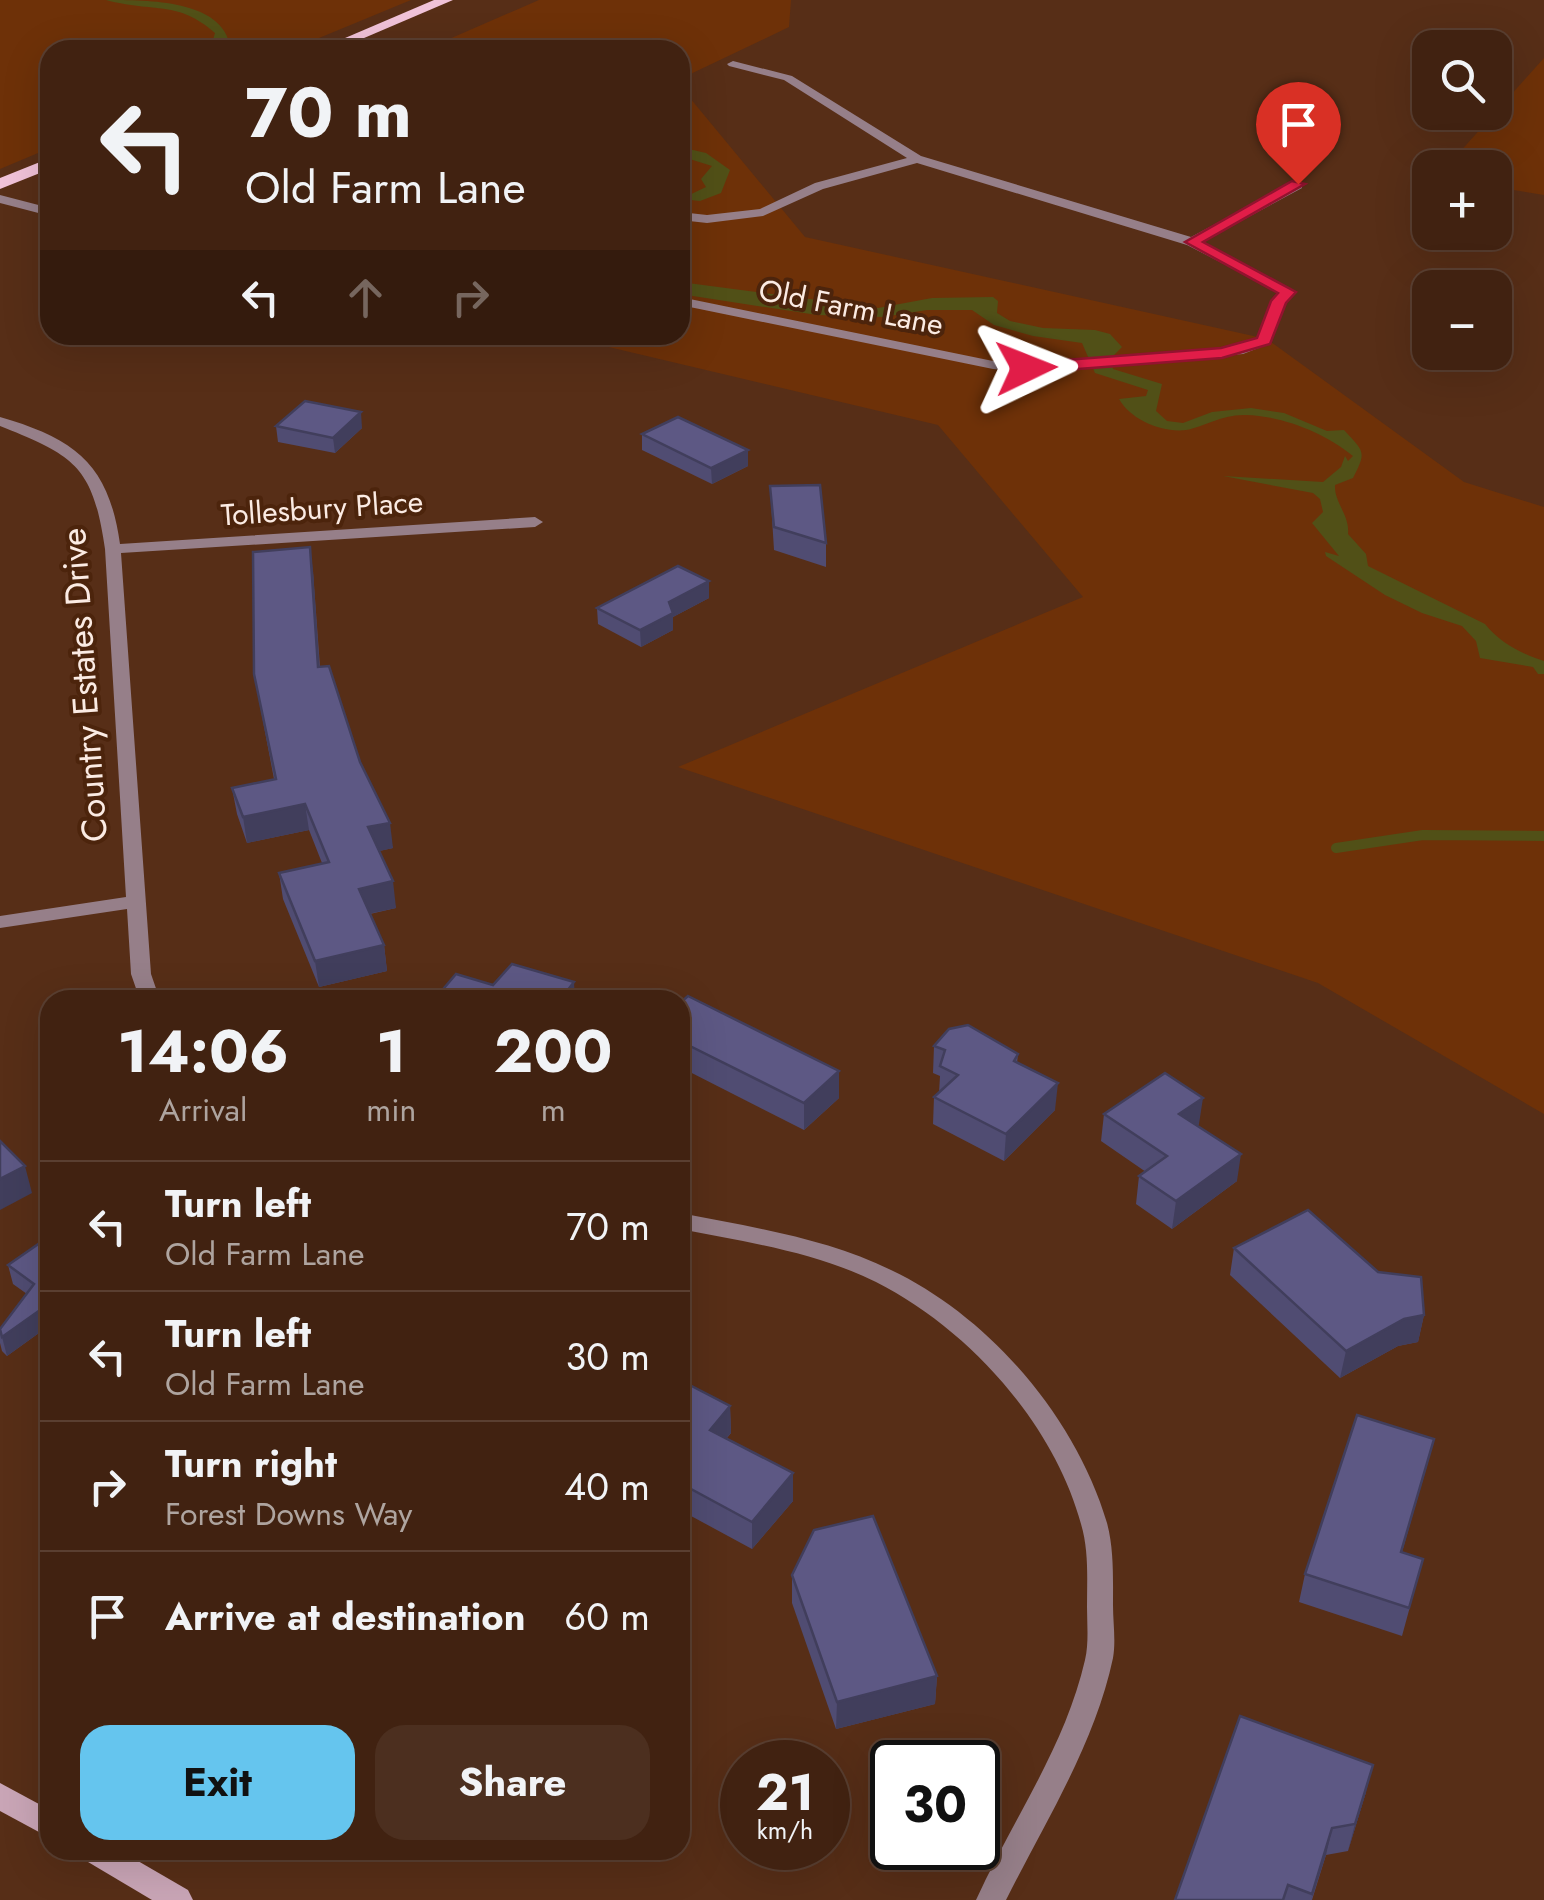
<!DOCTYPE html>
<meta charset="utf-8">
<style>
:root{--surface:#412211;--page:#4c2f1f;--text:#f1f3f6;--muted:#aea49f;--line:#5a3f31;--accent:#65c5ee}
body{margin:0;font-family:Jost,sans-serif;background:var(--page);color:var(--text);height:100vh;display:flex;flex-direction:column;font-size:38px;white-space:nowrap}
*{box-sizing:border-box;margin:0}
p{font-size:32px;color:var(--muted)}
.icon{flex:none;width:55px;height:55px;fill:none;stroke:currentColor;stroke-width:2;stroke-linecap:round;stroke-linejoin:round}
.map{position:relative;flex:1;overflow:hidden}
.sheet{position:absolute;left:40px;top:990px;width:650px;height:870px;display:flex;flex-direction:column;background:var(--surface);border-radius:30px;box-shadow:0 10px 40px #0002,0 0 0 2px var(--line)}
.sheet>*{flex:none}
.hud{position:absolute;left:40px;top:40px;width:650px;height:305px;border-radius:30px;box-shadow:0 10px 40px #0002,0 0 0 2px var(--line);background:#412211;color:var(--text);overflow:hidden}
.buttons{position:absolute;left:1412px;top:30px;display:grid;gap:20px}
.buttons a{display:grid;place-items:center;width:100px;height:100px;border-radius:20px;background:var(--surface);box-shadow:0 10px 40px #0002,0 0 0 2px var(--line);font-size:50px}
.speed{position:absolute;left:720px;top:1740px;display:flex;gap:20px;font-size:50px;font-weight:700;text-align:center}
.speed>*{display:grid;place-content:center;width:130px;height:130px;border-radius:50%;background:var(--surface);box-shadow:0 10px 40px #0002,0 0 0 2px var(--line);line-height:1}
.speed small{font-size:25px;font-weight:400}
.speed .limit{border:5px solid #111;border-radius:15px;background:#fff;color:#111}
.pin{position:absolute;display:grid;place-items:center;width:85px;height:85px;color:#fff;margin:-102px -42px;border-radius:50% 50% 50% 0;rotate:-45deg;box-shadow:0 0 10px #0007}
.pin .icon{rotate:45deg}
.me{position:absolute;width:110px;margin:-55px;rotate:88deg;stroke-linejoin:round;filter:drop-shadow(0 0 8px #0008)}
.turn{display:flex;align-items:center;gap:35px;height:210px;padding:0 40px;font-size:45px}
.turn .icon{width:130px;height:130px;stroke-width:2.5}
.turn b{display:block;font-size:70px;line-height:85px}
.lanes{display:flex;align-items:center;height:95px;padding:0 40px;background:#0003;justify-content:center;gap:50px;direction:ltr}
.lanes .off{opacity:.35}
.eta{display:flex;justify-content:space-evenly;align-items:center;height:170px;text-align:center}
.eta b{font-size:60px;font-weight:700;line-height:70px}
.button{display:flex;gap:20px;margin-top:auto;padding:20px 40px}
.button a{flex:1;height:115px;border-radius:30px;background:var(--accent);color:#111;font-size:40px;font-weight:700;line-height:115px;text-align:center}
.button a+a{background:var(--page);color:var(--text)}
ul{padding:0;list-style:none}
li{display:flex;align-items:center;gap:30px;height:130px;padding:0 40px;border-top:2px solid var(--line)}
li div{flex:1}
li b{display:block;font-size:38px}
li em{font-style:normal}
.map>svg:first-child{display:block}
</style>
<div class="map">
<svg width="1544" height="1900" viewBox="0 0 1544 1900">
<rect width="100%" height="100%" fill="#572e17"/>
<g fill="#6e3108">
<polygon points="0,0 411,0 290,50 50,50 50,148 0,169"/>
<polygon points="539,0 791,0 789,27 680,79 680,50 424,50"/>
<polygon points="1544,58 1544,195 1495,187 1495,168 1458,167 1450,163"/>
<polygon points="680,86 805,237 1267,339 1464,482 1544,507 1544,1114 1318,983 678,767 1083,597 938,425 558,335 680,335"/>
</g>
<g fill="#515017">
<path d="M 106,0 C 149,0 222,0 230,46 L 210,50 L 215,33 C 178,0 155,13 106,0 Z"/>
<polygon points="680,147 706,153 730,170 721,193 700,201 681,199 706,187 701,179 712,166 680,156"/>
<path d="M 680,282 L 878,308 L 932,298 L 993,297 L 998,301 L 997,313 L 1010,321 L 1043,328 L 1095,330 L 1110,334 L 1122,347 L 1111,358 L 1113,369 L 1162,384 L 1156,411 L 1167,421 L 1183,423 L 1212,412 L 1251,408 L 1284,413 L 1327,431 L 1344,430 C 1364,452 1367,451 1353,478 L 1335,485 C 1334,503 1350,515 1348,534 L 1366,554 L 1368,566 L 1485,624 C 1500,643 1522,654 1544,661 L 1544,674 L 1538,674 L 1533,667 L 1480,658 L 1476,641 L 1462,626 L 1422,613 L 1385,595 L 1326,556 L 1325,552 L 1339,556 L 1312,523 L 1323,512 L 1320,499 L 1313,493 L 1223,476 L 1323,482 L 1341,467 L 1345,456 L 1348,461 L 1353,456 C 1325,433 1283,416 1246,415 C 1222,414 1204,427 1186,430 C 1161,433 1130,419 1119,399 L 1146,396 L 1148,390 L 1095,373 L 1082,343 L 1033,336 L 994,325 L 972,310 L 927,310 L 883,317 L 817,315 L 680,294 Z"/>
</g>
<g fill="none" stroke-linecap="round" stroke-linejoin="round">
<polyline stroke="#515017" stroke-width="10" points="1336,848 1423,835 1544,836"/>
<g fill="#967f89" fill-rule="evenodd">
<polygon points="733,61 792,76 921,156 1191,237 1294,182 1302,182 1302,188 1202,242 1296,292 1285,303 1269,344 1243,354 1025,372 993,369 680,305 680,297 993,361 1025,364 1236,347 1258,338 1272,301 1280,293 1187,245 917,163 823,189 763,216 707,223 680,220 680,212 707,215 760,209 815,183 907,158 784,80 729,66 727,64"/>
<polygon points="0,195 50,208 50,216 0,203"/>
<path d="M 0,417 C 76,439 109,465 120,544 L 535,517 L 543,522 L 535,527 L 121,553 L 151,974 L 160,1000 L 140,1000 L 131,974 L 127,909 L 0,928 L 0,916 L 126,897 L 105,549 C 93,467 76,456 0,426 Z"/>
<path d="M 680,1213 C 751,1227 826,1238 891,1270 C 990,1317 1076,1418 1107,1523 C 1114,1549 1113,1578 1113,1605 C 1113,1623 1116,1641 1113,1658 C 1095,1744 1045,1822 1006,1900 L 976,1900 C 1013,1819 1065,1747 1085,1660 C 1089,1642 1087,1624 1087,1607 C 1087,1579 1089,1551 1081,1524 C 1054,1424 969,1329 876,1282 C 816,1252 746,1242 680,1229 Z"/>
</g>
<g fill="#c9a5b6" fill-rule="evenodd">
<polygon points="0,1783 50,1810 50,1838 0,1811"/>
<polygon points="79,1850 119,1850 188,1890 193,1900 152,1900 83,1859"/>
</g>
<g fill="#f0c2d8" fill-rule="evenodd">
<polygon points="434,0 453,0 336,50 317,50"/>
<polygon points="50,158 50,169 0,189 0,178"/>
</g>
</g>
<g fill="#504c72">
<polygon points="276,426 362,428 335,453 278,442"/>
<polygon points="642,434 748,450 748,466 712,484 642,450"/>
<polygon points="770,486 826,543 826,567 774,550"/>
<polygon points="313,571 320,667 360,762 393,848 379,851 396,908 370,914 384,945 387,971 319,987 283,899 279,873 322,863 309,830 247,843 237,814 232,788 274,779 254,674"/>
<polygon points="709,581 709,598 673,617 673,630 641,647 598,624 597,608"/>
<polygon points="680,1003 839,1098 804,1130 680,1067"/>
<polygon points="934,1046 1018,1054 1017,1063 1055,1110 1004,1161 933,1124 934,1097 939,1093 940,1076 933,1073"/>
<polygon points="1104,1114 1199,1124 1197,1126 1237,1181 1172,1229 1136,1204 1139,1176 1146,1172 1101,1141"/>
<polygon points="50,1236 50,1325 7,1356 2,1351 0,1343 0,1329 27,1294 13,1284 8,1265"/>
<polygon points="1234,1248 1378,1272 1424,1315 1418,1342 1398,1346 1340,1378 1230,1275"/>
<polygon points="680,1380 730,1406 731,1433 727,1438 793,1501 752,1549 680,1510"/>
<polygon points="1434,1439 1402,1552 1423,1559 1402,1636 1299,1602 1305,1574"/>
<polygon points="792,1575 937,1676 935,1704 836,1729 792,1603"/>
<polygon points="1366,1792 1348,1851 1326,1855 1312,1900 1175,1900"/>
</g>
<g fill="#413e5c">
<polygon points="361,412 362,428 335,453 333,438"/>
<polygon points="748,450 748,466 712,484 711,468"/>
<polygon points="310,547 313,571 321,692 318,667"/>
<polygon points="709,581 709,598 673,617 673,630 641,647 640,630 669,602"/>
<polygon points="305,804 309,830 247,843 243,817"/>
<polygon points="390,823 393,848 371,853 368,827"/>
<polygon points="393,881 396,908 363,915 359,889"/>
<polygon points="384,945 387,971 319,987 315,961"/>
<polygon points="574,982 575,1000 560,1000"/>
<polygon points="839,1071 839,1098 804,1130 804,1103"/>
<polygon points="1058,1083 1055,1110 1004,1161 1006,1134"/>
<polygon points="1203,1098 1199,1124 1175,1141 1179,1114"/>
<polygon points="1241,1154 1237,1181 1172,1229 1176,1201"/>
<polygon points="25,1166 32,1193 0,1210 0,1179"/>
<polygon points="50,1303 50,1325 7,1356 2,1337"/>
<polygon points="1424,1315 1418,1342 1398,1346 1340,1378 1346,1351 1404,1319"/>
<polygon points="730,1406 731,1433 710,1457 710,1430"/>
<polygon points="1434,1439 1427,1466 1394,1579 1401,1552"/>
<polygon points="793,1473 793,1501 752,1549 752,1522"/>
<polygon points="937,1676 935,1704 836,1729 837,1702"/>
<polygon points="1373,1765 1366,1792 1348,1851 1355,1824"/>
<polygon points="1332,1828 1326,1855 1311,1900"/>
</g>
<g fill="#5d5884" stroke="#413e5c" stroke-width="2.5">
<polygon points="305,401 361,412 333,438 276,426"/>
<polygon points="678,417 748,450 711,468 642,434"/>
<polygon points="820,485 826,543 774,527 770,486"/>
<polygon points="310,547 318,667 329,666 360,762 390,823 368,827 393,881 359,889 384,945 315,961 279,873 329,862 305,804 243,817 232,788 276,779 254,674 253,552"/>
<polygon points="678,566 709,581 669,602 673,613 640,630 597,608"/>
<polygon points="512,964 574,982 560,1000 434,1000 456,974 493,985"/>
<polygon points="688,996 839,1071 804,1103 680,1041 680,1003"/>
<polygon points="968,1025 1018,1054 1014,1061 1058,1083 1006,1134 934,1097 958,1075 940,1066 945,1050 934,1046 949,1029"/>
<polygon points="1165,1073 1203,1098 1179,1114 1241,1154 1176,1201 1139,1176 1167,1156 1104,1114"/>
<polygon points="0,1141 25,1166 0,1179"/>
<polygon points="1308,1210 1378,1272 1421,1277 1424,1315 1404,1319 1346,1351 1234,1248"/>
<polygon points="50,1236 50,1303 2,1337 0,1329 34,1284 8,1265"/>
<polygon points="680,1380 730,1406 710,1430 793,1473 752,1522 680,1483"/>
<polygon points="1357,1415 1434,1439 1401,1552 1423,1559 1409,1608 1305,1574"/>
<polygon points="873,1516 937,1676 837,1702 792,1575 814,1530"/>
<polygon points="1240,1716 1373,1765 1355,1824 1332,1828 1312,1894 1288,1885 1283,1900 1175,1900"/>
</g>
<polygon fill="#e11d48" stroke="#92132f" stroke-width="2.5" points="1292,181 1305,184 1203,242 1296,292 1286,303 1270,344 1222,358 1026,373 1017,368 1026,363 1221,348 1257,338 1271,301 1278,293 1185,242"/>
<g text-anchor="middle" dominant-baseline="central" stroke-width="8" stroke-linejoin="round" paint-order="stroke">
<g font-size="30" fill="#fbebe3" stroke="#4c240c">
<text transform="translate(851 307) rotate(11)">Old Farm Lane</text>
<text transform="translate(322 508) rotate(-4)">Tollesbury Place</text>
</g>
<g font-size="35" fill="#fbebe3" stroke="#4c240c">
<text transform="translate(84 685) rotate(-94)">Country Estates Drive</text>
</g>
</g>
</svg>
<div class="buttons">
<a><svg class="icon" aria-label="search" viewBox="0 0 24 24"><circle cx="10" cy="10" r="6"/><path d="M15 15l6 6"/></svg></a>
<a>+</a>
<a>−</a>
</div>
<div class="speed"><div>21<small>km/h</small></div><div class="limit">30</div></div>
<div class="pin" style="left:1298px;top:184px;background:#d93025"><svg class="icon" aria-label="arrive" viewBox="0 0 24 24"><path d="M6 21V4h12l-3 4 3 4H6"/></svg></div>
<svg class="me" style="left:1026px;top:368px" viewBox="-20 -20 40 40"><path d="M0-17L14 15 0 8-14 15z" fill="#e11d48" stroke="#fff" stroke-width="4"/></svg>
<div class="hud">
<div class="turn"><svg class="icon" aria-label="left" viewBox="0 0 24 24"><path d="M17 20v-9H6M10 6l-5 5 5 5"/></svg><div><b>70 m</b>Old Farm Lane</div></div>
<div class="lanes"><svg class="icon" aria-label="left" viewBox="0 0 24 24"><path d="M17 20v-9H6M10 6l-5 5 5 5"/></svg><svg class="icon off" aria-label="ahead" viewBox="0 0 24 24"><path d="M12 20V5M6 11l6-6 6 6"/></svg><svg class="icon off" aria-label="right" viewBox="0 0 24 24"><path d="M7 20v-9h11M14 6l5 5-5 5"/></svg></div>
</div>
<section class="sheet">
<div class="eta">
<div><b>14:06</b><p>Arrival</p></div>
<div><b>1</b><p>min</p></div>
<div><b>200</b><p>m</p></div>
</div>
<ul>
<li><svg class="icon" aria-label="left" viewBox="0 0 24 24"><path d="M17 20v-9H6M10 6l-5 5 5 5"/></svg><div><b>Turn left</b><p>Old Farm Lane</p></div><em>70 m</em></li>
<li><svg class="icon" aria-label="left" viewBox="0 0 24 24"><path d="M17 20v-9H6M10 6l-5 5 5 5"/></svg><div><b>Turn left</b><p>Old Farm Lane</p></div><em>30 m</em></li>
<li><svg class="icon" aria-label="right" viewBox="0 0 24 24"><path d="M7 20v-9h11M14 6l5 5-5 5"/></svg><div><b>Turn right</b><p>Forest Downs Way</p></div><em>40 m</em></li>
<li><svg class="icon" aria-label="arrive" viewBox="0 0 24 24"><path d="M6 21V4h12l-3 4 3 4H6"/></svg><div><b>Arrive at destination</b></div><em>60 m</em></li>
</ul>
<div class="button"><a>Exit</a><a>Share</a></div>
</section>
</div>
